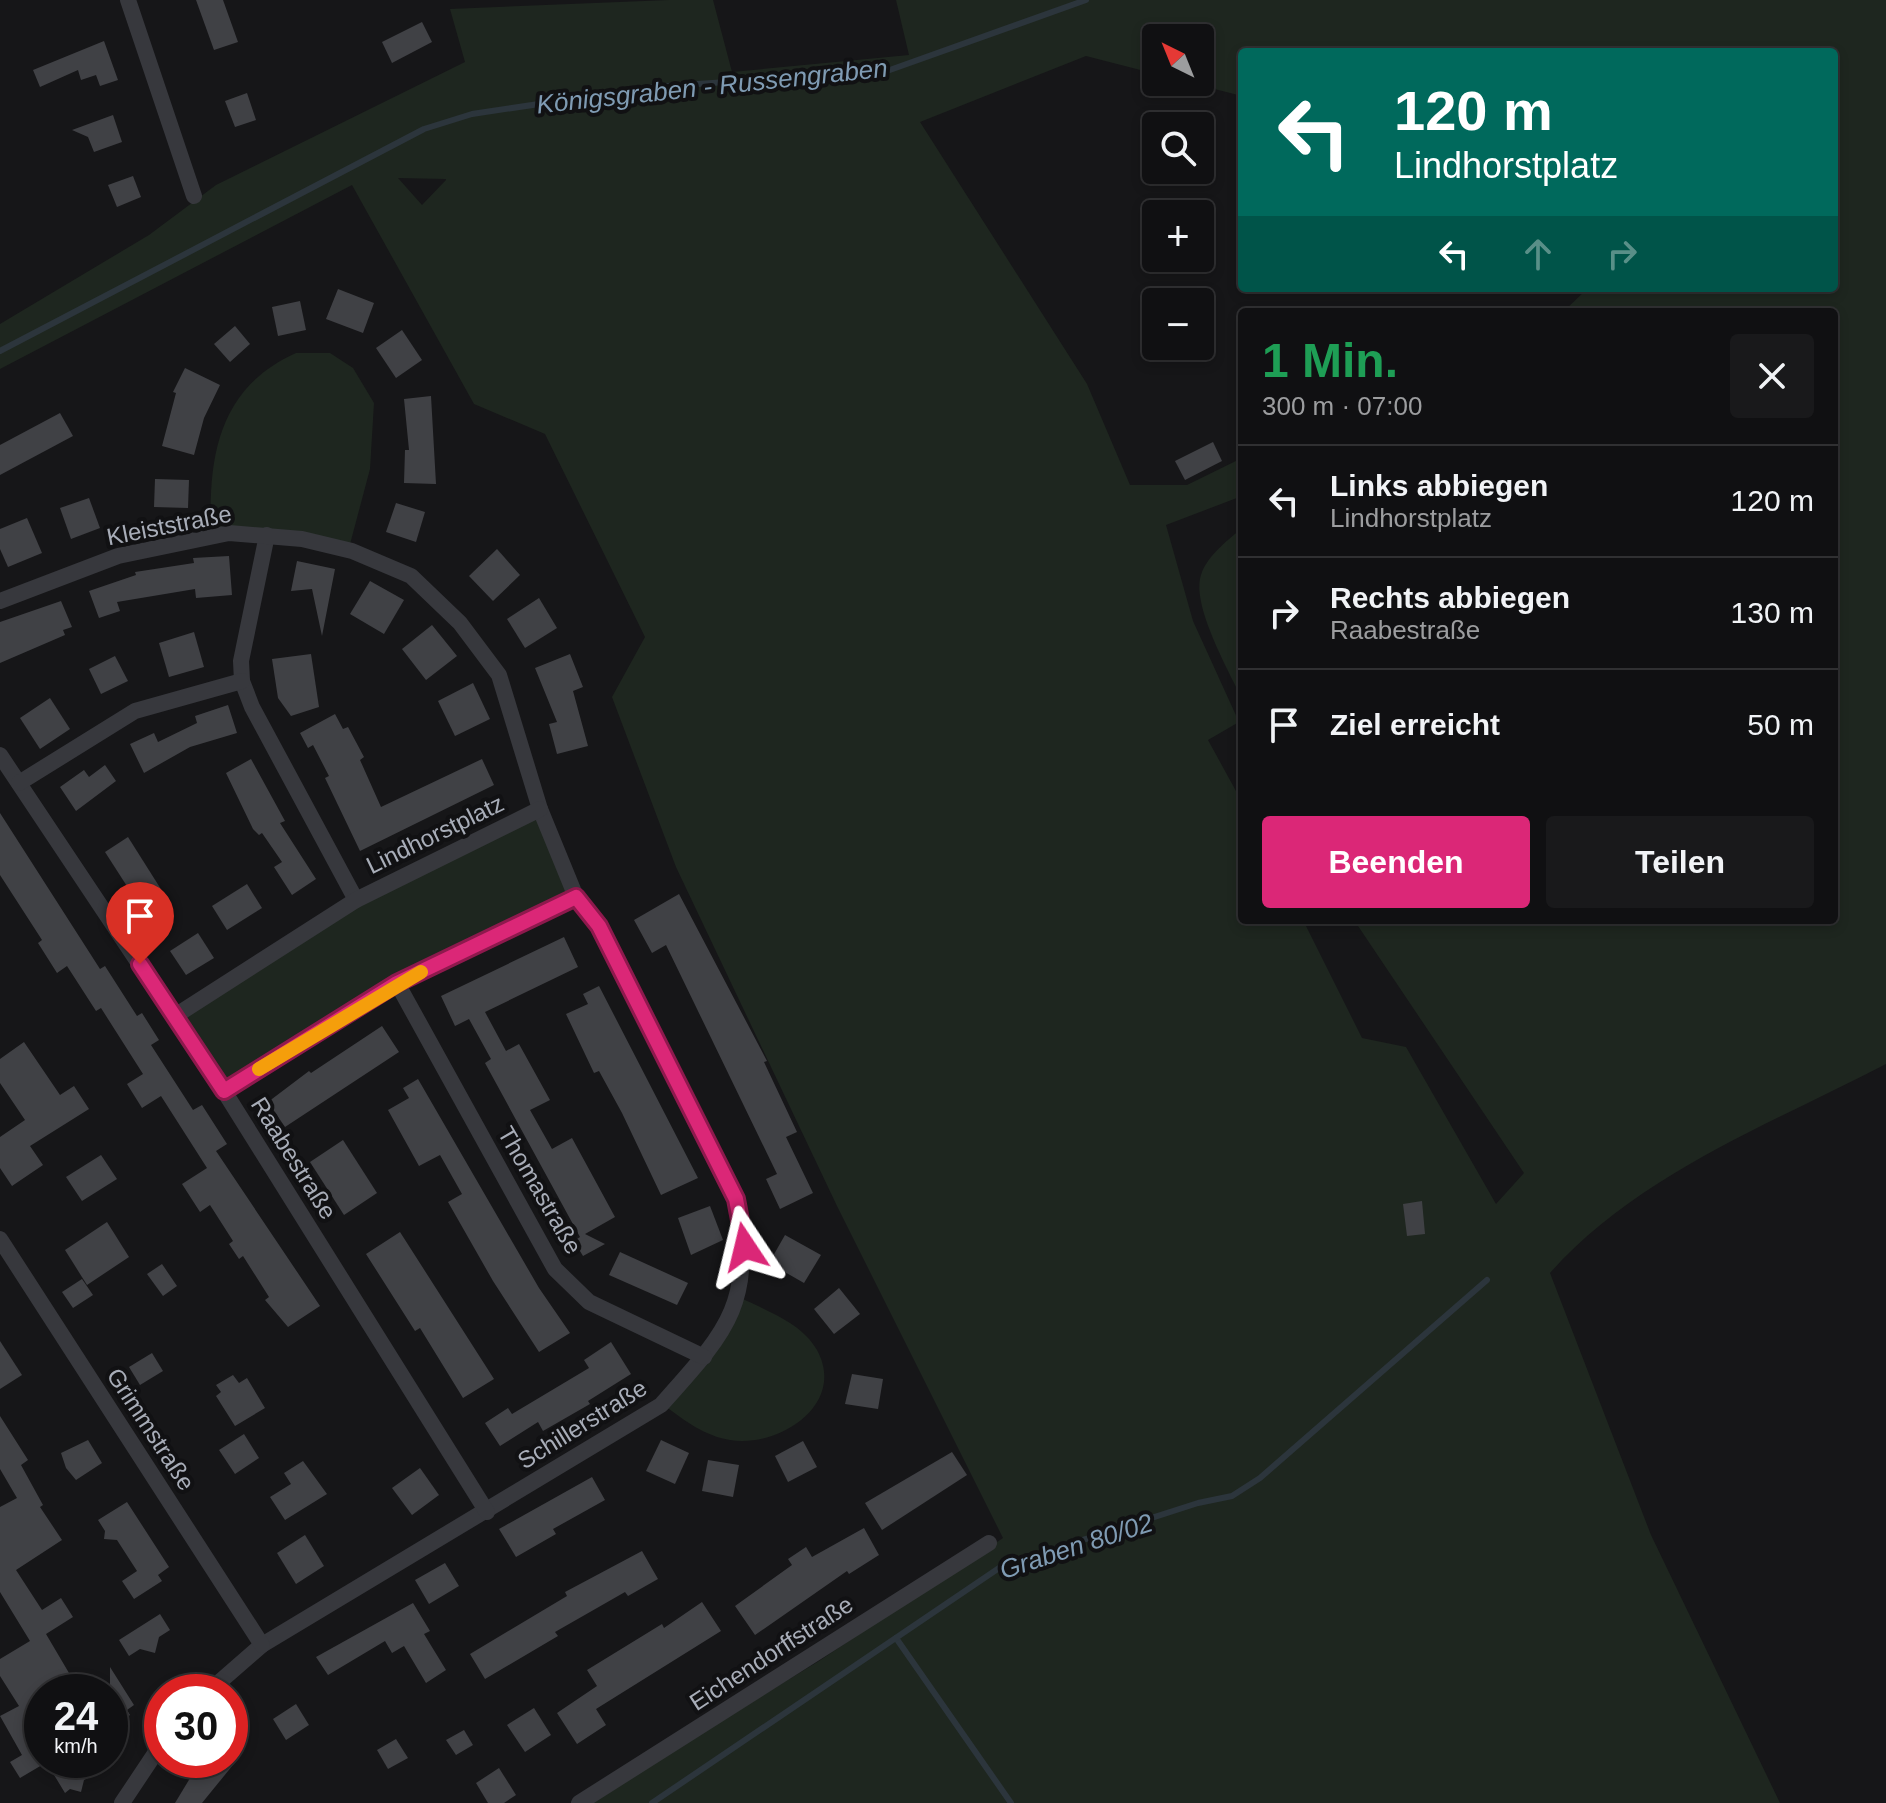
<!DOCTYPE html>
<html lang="de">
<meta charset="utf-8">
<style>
:root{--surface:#101012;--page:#19191b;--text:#f1f3f6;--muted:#9c9d9f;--line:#303032;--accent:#db2777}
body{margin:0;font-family:Arial,sans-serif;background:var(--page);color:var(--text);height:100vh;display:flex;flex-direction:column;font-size:30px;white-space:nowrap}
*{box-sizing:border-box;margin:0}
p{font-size:26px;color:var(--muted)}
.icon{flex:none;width:44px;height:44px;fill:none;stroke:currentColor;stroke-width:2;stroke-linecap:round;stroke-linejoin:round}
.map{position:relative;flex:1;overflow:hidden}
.panel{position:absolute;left:1238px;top:308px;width:600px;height:616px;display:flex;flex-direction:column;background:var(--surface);border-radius:8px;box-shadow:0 4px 12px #0003,0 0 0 2px var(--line)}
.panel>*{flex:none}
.guide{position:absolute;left:1238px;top:48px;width:600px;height:244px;border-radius:8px;box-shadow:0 4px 12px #0003,0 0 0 2px var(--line);background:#00695c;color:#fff;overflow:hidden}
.needle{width:52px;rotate:317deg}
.buttons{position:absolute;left:1142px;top:24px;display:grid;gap:16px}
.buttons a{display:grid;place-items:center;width:72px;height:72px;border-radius:8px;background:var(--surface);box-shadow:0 4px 12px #0003,0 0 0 2px var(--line);font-size:40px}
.speed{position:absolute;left:24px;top:1674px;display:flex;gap:16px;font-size:40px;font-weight:700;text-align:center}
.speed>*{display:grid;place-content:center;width:104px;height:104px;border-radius:50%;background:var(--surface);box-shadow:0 4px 12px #0003,0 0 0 2px var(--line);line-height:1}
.speed small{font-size:20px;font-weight:400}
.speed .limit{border:12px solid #d22;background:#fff;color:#111}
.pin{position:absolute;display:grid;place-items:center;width:68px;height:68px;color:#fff;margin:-82px -34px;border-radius:50% 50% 50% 0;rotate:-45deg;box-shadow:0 0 8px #0007}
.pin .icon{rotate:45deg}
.me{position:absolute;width:88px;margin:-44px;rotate:350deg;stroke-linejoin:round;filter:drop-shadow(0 0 6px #0008)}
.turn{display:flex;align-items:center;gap:28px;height:168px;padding:0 24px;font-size:36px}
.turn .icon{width:104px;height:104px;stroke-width:2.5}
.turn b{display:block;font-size:56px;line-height:68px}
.lanes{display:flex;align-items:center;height:76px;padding:0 24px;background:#0003;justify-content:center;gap:40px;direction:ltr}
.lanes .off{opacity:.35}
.round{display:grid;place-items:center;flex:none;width:84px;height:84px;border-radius:8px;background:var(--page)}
.head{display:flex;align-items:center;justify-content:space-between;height:136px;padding:0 24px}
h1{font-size:48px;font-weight:800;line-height:60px;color:#1e9e55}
.button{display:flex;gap:16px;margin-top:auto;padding:16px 24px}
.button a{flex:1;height:92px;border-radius:8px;background:var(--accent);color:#fff;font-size:32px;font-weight:800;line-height:92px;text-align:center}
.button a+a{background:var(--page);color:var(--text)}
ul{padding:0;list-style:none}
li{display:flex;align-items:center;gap:24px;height:112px;padding:0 24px;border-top:2px solid var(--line)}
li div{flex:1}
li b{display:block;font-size:30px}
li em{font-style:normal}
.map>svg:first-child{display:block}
</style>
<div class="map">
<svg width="1886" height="1803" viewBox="0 0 1886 1803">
<rect width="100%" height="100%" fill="#161618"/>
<g fill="#1e261f" fill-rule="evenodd">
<path d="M 669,0 L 713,0 L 732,72 L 909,55 L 896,0 L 1886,0 L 1886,1064 C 1771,1124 1638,1174 1550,1273 L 1651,1535 L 1780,1803 L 586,1803 L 819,1661 L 1003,1538 L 837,1206 L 676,867 L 612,697 L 645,637 L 545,434 L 474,404 L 352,185 L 0,369 L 0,324 L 149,235 L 216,185 L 465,62 L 450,9 ZM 1156,38 L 1200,38 L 1200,82 L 1187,82 L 1242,96 L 1242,52 L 1834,52 L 1834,288 L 1588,288 L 1563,312 L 1834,312 L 1834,920 L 1354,920 L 1524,1173 L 1496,1204 L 1406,1047 L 1362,1038 L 1303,920 L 1242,920 L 1242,802 L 1208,740 L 1239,722 L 1193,621 L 1166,525 L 1242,496 L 1242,458 L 1187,485 L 1130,485 L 1087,384 L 920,122 L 1086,56 L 1156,74 ZM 398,178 L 446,179 L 446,180 L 422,205 Z"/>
<path d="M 296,353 L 330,353 L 353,368 L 374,403 L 370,469 L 349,548 L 211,534 C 208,457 218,388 296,353 Z"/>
<path d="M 1242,528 L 1242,699 C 1229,671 1191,605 1201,575 C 1207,556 1227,541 1242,528 Z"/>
<polygon points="539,812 572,896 225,1087 178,1017 353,904"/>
<path d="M 741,1298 C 767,1311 802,1323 817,1350 C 847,1405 778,1448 730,1440 C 705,1436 685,1421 665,1406 Z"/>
</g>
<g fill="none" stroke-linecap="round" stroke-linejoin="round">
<g stroke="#2c353c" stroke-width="6">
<polyline points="0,351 424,129 472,114 653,87 887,71 1086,0"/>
<polyline points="896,1638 1011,1803"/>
<polyline points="652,1803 1002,1566 1198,1503 1232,1496 1260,1478 1487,1280"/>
</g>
</g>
<g fill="#404145">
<polygon points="196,0 223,0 238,42 214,50"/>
<polygon points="422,22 432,42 392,63 382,42"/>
<polygon points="104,41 118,80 100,86 96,75 81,80 78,70 40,87 33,70"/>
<polygon points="247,93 256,120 235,127 225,101"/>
<polygon points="113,115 122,142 94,152 88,137 72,130"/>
<polygon points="133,176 141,197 117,207 108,185"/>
<polygon points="338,289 374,303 363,333 326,319"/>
<polygon points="300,301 306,330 278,336 272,307"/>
<polygon points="235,326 250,344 230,362 214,344"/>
<polygon points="402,330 422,360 396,378 376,348"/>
<polygon points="185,368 220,385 204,418 194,455 162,446 176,393 173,392"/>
<polygon points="431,396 436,484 404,483 405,450 409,450 404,399"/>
<polygon points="60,413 73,436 0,475 0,445"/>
<polygon points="1213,442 1222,461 1185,480 1175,461"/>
<polygon points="155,479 189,480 188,508 154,507"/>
<polygon points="89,498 100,528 71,539 60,508"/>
<polygon points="396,503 425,512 416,542 386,532"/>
<polygon points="27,518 42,553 8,567 0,549 0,529"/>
<polygon points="497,549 520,575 493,601 469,576"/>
<polygon points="229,556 232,595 196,598 195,589 117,602 120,611 99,618 89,591 136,575 135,572 194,563 193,558"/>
<polygon points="297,561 335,569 322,636 312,589 291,591"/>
<polygon points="370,581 404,600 384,634 350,614"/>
<polygon points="539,598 557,628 525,648 507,619"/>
<polygon points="61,601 72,627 63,630 65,635 0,663 0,622"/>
<polygon points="432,625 457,656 426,680 402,649"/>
<polygon points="194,632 204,667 169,677 159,643"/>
<polygon points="311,654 319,707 291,716 278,698 272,659"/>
<polygon points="570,654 583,687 573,691 588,746 557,754 549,724 557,722 535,668"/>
<polygon points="115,656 128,681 101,694 89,669"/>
<polygon points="473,683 490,719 455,736 438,701"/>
<polygon points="50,698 70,729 40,749 20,718"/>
<polygon points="228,705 237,733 190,747 144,773 130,744 154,733 158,742 197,723 195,716"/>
<polygon points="335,714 343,729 348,727 364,757 360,760 381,807 482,759 494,785 360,851 325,778 329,776 313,745 308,748 300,733"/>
<polygon points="251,759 285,821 280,823 316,879 292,895 274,867 282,862 262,833 259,835 253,829 226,773"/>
<polygon points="105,765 116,781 76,811 60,787 84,770 89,777"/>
<polygon points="0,813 100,969 105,966 137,1016 142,1013 159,1040 151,1045 193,1110 202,1105 227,1144 216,1151 320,1306 288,1327 265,1300 269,1297 243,1256 239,1259 229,1244 233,1241 210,1205 200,1212 182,1184 207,1168 161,1096 142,1108 127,1084 143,1074 101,1008 96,1011 67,966 57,973 38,943 42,940 0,875"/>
<polygon points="128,837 164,894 141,908 105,852"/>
<polygon points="247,884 262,908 227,930 212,906"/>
<polygon points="679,894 767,1061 764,1062 797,1132 786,1137 813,1193 780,1209 766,1179 777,1174 666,945 652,953 634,920"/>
<polygon points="198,933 214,958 186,975 170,951"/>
<polygon points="564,937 578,967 485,1012 506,1051 519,1044 550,1100 530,1110 552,1149 572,1138 615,1217 585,1234 605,1244 583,1256 574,1241 580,1237 485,1063 491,1059 469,1019 455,1026 441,996"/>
<polygon points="599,986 698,1178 661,1195 622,1113 599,1071 594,1073 566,1014 588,1004 583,994"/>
<polygon points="382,1026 399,1052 285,1127 268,1102 309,1071 311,1073"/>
<polygon points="24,1042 60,1095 74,1086 89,1109 30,1146 43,1165 12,1186 0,1168 0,1137 25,1120 0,1083 0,1059"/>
<polygon points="418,1079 539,1288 570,1333 539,1352 493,1281 448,1202 462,1194 440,1155 419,1166 388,1110 409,1098 403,1088"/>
<polygon points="343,1140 377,1193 344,1215 310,1162"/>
<polygon points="101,1155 117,1179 82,1201 66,1177"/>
<polygon points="1422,1201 1425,1234 1407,1236 1403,1204"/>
<polygon points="710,1206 723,1240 691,1255 678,1218"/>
<polygon points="107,1222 129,1257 87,1285 65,1250"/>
<polygon points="400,1232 494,1379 463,1398 420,1328 415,1331 366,1254"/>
<polygon points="785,1235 821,1255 804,1283 769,1263"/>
<polygon points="620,1252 688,1283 677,1305 609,1275"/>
<polygon points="162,1264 177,1286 163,1296 147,1274"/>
<polygon points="82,1279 93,1295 73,1308 62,1292"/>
<polygon points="839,1288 860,1314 834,1334 814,1309"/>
<polygon points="0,1341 22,1375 0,1389"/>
<polygon points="611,1342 631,1374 588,1401 590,1404 543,1431 538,1422 500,1446 485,1423 508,1408 512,1414 589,1368 584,1360"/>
<polygon points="152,1353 163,1371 140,1385 129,1367"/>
<polygon points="852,1374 883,1379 878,1409 845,1404"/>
<polygon points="233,1375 239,1383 247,1378 265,1408 235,1426 216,1396 221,1392 216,1385"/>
<polygon points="0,1416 28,1460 21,1465 43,1505 40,1507 62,1540 16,1570 42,1610 61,1598 73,1617 46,1634 69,1673 42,1689 42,1765 20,1778 10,1762 22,1755 0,1716 19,1706 0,1676 0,1659 30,1641 0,1592 0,1507 17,1498 0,1469"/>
<polygon points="244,1434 259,1458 235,1474 219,1450"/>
<polygon points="88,1440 102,1463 76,1480 66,1468 61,1453"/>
<polygon points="661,1440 689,1453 675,1484 646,1471"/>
<polygon points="803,1441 817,1467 788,1482 775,1456"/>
<polygon points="952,1452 967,1475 882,1530 865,1503"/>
<polygon points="708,1460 739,1465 733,1497 702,1491"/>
<polygon points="303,1461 327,1494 285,1520 270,1497 291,1484 284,1473"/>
<polygon points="420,1468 439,1495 412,1515 392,1488"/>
<polygon points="592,1477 605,1500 553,1529 556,1534 516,1557 499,1529"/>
<polygon points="127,1502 169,1567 158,1575 162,1581 134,1599 122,1581 137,1571 117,1540 104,1539 105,1531 98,1520"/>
<polygon points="864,1528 879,1555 849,1574 847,1571 755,1635 735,1606 792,1565 788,1559 806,1547 812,1557"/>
<polygon points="305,1535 324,1566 296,1584 277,1553"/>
<polygon points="642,1551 658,1579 628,1596 625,1592 555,1632 558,1636 485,1679 470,1654 567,1596 565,1592"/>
<polygon points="445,1563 459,1586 429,1604 415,1580"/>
<polygon points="702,1602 721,1631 596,1709 606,1725 577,1744 557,1713 597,1686 587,1670 662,1624 664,1628"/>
<polygon points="413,1603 430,1631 424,1634 446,1670 426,1683 404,1646 392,1653 385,1641 328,1675 316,1657"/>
<polygon points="160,1614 170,1630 159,1637 155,1653 140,1649 129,1656 119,1640"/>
<polygon points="110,1667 134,1705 127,1710 130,1715 116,1724 113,1718 110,1720"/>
<polygon points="296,1704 309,1725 286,1740 273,1719"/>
<polygon points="534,1708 551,1735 525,1752 507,1725"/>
<polygon points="464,1730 473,1745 456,1755 446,1740"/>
<polygon points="396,1739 408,1758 388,1769 377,1750"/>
<polygon points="45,1760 79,1760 90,1777 84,1780 81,1792 70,1789 65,1793"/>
<polygon points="201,1760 237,1760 202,1803 175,1803"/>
<polygon points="499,1768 516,1795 504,1803 488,1803 476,1783"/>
</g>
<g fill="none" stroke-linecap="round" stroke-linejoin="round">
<g stroke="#37383d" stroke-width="16">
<polyline points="128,0 194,196"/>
<polyline points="267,535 241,661 242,681 252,707 356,900"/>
<path d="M 0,601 L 118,556 L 229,533 L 302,539 L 352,551 L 411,576 L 460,623 L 499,675 L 540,809 L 576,897 L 599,926 L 736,1199 C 754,1304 729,1329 661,1405 L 262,1645 L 208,1692"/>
<polyline points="0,755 224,1091 487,1512"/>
<polyline points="19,783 135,711 242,681"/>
<polyline points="397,983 555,1269 589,1302 704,1357"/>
<polyline points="175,1016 356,900 540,809"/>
<polyline points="224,1091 397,983 576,897"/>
<polyline points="0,1239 262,1645"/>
<polyline points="122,1803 162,1743"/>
<polyline points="579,1803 989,1543"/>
</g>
</g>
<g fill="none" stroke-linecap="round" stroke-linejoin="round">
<g stroke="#8e194d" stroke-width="20">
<polyline id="route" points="140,964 224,1091 397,983 576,897 599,926 736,1199 745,1247"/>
</g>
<use href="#route" stroke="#db2777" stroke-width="14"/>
<polyline stroke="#f59e0b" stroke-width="14" points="259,1069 421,972"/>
</g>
<g text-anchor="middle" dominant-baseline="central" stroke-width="8" stroke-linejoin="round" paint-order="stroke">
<g font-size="24" fill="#a8adb8" stroke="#111113">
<text transform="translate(169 525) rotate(-11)">Kleiststraße</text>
<text transform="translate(435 834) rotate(-26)">Lindhorstplatz</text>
<text transform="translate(294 1158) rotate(58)">Raabestraße</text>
<text transform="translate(540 1190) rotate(60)">Thomastraße</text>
<text transform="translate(582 1424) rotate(-32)">Schillerstraße</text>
<text transform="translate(151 1429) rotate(57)">Grimmstraße</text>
<text transform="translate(771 1653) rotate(-33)">Eichendorffstraße</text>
</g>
<g font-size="26" font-style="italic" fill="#7f9bb3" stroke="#111113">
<text transform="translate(712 86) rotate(-6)">Königsgraben - Russengraben</text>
<text transform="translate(1076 1546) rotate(-18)">Graben 80/02</text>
</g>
</g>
</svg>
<div class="buttons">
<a><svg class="needle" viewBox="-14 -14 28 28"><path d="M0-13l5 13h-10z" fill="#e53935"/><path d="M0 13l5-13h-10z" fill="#9c9d9f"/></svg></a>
<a><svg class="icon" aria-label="search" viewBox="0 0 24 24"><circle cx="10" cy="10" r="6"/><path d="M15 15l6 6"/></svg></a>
<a>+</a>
<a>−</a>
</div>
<div class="speed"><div>24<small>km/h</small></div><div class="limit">30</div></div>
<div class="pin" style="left:140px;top:964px;background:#d93025"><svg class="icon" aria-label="arrive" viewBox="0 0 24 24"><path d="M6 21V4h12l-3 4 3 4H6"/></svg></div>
<svg class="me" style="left:745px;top:1247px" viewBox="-20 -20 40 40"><path d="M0-17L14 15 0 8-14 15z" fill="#db2777" stroke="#fff" stroke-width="4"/></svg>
<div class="guide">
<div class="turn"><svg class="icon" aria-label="left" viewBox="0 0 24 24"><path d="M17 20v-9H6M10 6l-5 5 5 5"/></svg><div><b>120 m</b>Lindhorstplatz</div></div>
<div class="lanes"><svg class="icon" aria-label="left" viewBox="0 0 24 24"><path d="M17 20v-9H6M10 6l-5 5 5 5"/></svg><svg class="icon off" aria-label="ahead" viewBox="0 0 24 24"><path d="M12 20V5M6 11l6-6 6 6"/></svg><svg class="icon off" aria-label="right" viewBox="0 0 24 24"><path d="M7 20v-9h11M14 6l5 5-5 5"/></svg></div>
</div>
<section class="panel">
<div class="head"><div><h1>1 Min.</h1><p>300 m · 07:00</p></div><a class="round"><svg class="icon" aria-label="close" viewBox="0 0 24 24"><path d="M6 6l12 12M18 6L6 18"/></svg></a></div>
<ul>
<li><svg class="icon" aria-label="left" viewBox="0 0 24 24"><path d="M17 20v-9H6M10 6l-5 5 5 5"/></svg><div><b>Links abbiegen</b><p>Lindhorstplatz</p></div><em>120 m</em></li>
<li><svg class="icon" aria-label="right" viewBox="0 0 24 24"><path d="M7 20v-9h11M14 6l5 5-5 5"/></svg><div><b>Rechts abbiegen</b><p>Raabestraße</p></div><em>130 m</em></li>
<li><svg class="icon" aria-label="arrive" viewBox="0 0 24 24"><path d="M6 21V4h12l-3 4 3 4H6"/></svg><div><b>Ziel erreicht</b></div><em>50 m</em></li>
</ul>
<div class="button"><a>Beenden</a><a>Teilen</a></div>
</section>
</div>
